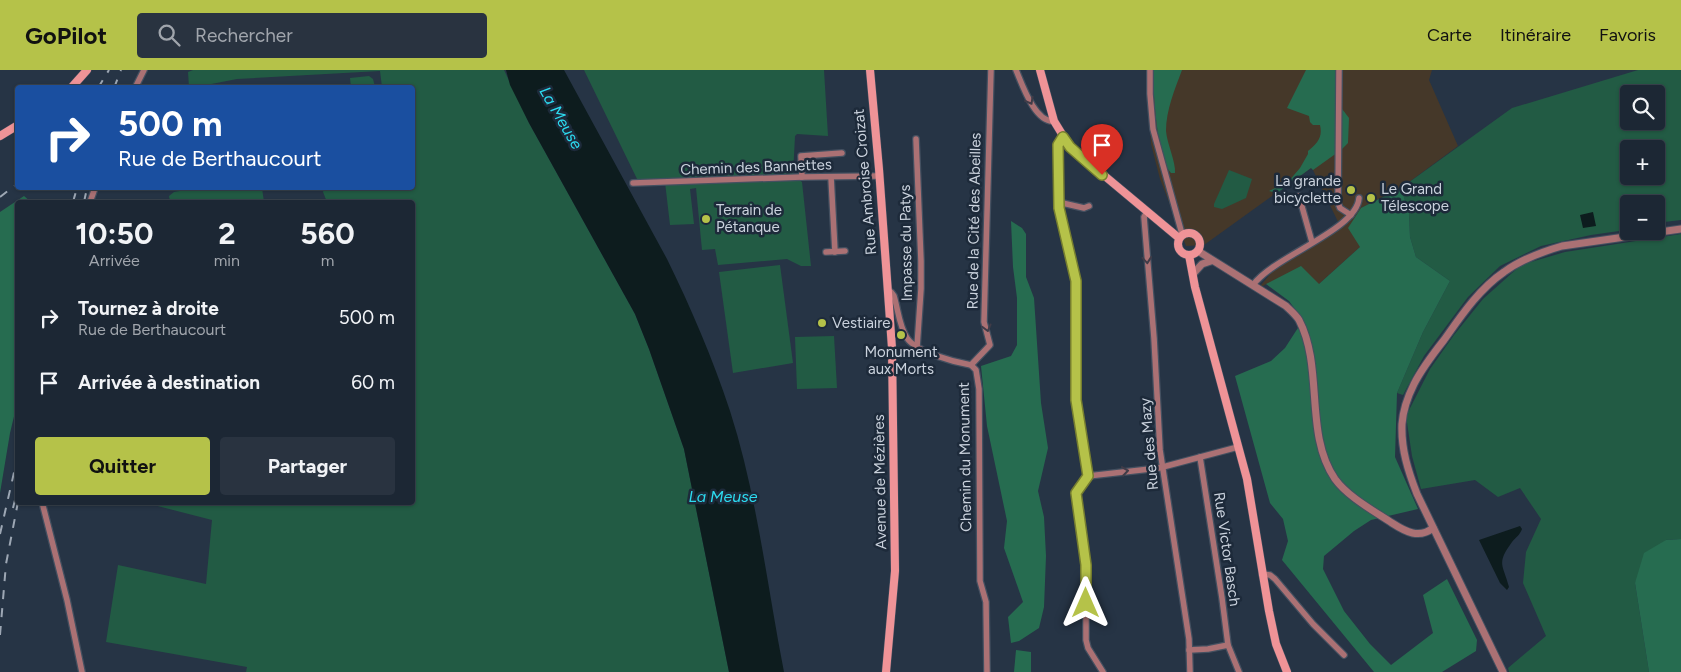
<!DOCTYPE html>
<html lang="fr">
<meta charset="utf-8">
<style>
:root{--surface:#1c2734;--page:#293340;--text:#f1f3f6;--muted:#a0a5ac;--line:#3a444f;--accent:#b5c249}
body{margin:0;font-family:Figtree,sans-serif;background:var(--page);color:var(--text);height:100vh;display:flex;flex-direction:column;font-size:19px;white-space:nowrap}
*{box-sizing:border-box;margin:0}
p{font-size:16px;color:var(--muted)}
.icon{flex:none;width:28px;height:28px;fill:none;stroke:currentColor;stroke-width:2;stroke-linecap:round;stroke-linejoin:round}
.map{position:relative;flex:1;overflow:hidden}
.drawer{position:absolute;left:15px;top:130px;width:400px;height:305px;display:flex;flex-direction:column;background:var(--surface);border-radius:5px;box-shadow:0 1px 4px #0004,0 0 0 1px var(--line)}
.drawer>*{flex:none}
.top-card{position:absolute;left:15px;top:15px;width:400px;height:105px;border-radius:5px;box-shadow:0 1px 4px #0004,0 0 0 1px var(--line);background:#1a4fa0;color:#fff;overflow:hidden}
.tools{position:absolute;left:1620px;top:15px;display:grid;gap:10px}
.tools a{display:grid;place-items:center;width:45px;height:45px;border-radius:5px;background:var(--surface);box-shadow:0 1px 4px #0004,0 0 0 1px var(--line);font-size:25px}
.pin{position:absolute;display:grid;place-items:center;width:42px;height:42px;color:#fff;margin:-51px -21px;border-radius:50% 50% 50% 0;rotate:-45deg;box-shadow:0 0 5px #0007}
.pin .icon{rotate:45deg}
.me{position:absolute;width:55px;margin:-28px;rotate:0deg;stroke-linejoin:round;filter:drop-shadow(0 0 4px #0008)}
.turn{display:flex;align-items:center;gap:18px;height:105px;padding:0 20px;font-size:22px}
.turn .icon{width:65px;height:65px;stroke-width:2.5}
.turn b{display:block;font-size:35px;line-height:42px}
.eta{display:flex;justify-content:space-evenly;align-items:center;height:85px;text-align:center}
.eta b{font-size:30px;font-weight:700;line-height:35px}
.cta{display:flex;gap:10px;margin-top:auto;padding:10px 20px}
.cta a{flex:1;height:58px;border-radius:5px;background:var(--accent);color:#111;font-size:20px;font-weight:700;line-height:58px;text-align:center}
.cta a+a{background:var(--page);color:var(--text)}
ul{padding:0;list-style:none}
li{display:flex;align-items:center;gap:15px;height:65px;padding:0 20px}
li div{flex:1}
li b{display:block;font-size:19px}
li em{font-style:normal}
header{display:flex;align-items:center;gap:30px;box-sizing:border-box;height:70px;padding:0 25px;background:var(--accent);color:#111}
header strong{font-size:24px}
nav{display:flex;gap:28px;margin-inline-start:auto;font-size:18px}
.search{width:350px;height:45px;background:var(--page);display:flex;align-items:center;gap:12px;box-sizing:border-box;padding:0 18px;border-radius:5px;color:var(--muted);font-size:19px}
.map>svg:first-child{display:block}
</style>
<header>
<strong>GoPilot</strong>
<div class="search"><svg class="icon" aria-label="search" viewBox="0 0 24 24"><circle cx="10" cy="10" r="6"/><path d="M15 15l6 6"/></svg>Rechercher</div>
<nav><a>Carte</a><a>Itinéraire</a><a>Favoris</a></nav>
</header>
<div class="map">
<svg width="1681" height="602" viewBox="0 0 1681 602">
<rect width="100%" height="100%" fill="#263445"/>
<polygon fill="#453829" points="1146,0 1432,0 1429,10 1458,76 1401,118 1361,138 1360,177 1319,214 1266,214 1255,222 1278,195 1340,156 1313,100 1311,98 1204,175 1186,176 1160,109 1151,74"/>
<g fill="#225b44" fill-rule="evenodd">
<polygon points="193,0 504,0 529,53 635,244 649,279 684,379 729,602 246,602 247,597 106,572 118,495 206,514 212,450 146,433 412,432 412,132 327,132 323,122 324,118 412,118 412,18 382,17 380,1 237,9 196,17 189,17 188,2"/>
<polygon points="584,0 824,0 828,66 797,64 795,66 793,105 802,112 811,196 801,196 787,189 718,195 715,179 702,180 696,118 690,119 694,154 670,155 665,112 639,113"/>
<path d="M 1638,0 L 1681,0 L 1681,150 L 1656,153 L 1656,134 L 1629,134 L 1629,156 L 1626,157 L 1626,160 L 1591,165 L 1541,176 L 1500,196 L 1468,227 L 1424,286 L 1403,325 L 1397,323 L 1423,262 L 1450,211 L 1416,187 L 1410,167 L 1409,143 L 1401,118 L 1512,38 ZM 1629,24 L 1656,24 L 1656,51 L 1629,51 ZM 1629,79 L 1656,79 L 1656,106 L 1629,106 Z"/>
<polygon points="369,6 373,9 375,17 351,17 350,8"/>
<polygon points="1229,100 1252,109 1246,128 1222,139 1214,137 1214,134"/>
<polygon points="185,118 262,118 264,132 170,132 169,126 174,122 185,120"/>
<polygon points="1681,164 1681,469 1666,470 1635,513 1649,602 1509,602 1508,598 1546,566 1523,513 1526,482 1541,449 1520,418 1498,427 1475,410 1421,419 1412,386 1406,346 1430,299 1454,265 1483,229 1521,195 1565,182"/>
<polygon points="780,195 793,293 733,303 719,202"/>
<polygon points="834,266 837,318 797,319 795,267"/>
</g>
<g fill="#266c50">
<path d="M 1153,0 L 1182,0 C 1175,19 1166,40 1166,61 C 1167,74 1176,92 1175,103 L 1171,103 C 1157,89 1153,21 1153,0 Z"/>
<path d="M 1306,0 L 1337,0 L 1336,31 L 1349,48 L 1348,73 L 1341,80 L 1313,100 L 1311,98 L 1277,123 L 1269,121 L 1288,112 L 1300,98 L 1308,84 L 1308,81 C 1317,73 1323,68 1320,55 L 1313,55 L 1310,52 L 1309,46 L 1287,38 Z"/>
<polygon points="1401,118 1409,143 1410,167 1416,187 1450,211 1423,262 1397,323 1395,387 1418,439 1371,450 1354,461 1324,486 1323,499 1344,541 1370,574 1391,595 1433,563 1423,525 1447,509 1477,570 1476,581 1442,602 1374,602 1282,490 1288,471 1283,449 1270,433 1235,306 1271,291 1285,278 1303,250 1289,231 1266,214 1301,196 1319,214 1360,177 1348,158 1361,138"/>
<polygon points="24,126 31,132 18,132 17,334 10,363 0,423 0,142"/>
<polygon points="1011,151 1022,158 1026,164 1026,207 1034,228 1041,333 1048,378 1038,421 1044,447 1046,486 1044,537 1039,558 1019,571 1011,573 1008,547 1023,532 1004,478 1007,451 987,356 981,296 1011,286 1017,275 1017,228 1013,197"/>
<polygon points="1681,469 1681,602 1649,602 1635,513 1644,483 1666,470"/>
<polygon points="1016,580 1031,582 1031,602 1014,602"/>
</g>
<g fill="#0d1c1e">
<path d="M 506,0 L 564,0 L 667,189 C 691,238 713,289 730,341 C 757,425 767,515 784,602 L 729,602 L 684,379 L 649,279 L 635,244 L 529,53 L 510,15 Z"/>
<polygon points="1593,142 1596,156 1583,158 1580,145"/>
<path d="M 1520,456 L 1522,459 C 1520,465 1516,467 1512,472 C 1496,494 1503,494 1509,517 L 1507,520 L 1500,513 L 1479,470 Z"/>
</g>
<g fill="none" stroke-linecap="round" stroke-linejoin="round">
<g stroke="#445060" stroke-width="8">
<g id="minor">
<path d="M 1016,0 C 1022,14 1035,53 1054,51"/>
<polyline points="1150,0 1150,24 1153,59 1182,164"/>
<polyline points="1339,0 1338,133 1340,138 1351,145"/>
<polyline points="135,18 144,0"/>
<polyline points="1063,67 1058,75 1059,138 1076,211 1076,330 1088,406 1076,423 1086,495 1086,570 1088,578 1103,602"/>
<polyline points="916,69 921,191 921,219 917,277"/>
<polyline points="802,107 801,86 842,83"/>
<polyline points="831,107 835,182"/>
<polyline points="633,113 802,107 879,106"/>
<polyline points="1299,126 1312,172"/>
<polyline points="90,132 95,118"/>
<polyline points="1058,132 1084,138 1089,136"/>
<polyline points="1147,142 1144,147 1154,268 1160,380 1189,569 1190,602"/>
<polyline points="826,182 845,181"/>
<path d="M 1253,215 C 1274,186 1357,160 1359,128"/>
<path d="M 888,222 L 891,222 L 894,226 C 898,239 899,256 907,268 C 916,282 954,292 971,295 L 976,300 L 979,319 L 980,511 L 986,532 L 987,602"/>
<polyline points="971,295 990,275 984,252 991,0"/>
<polyline points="1200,387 1222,528 1228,575 1239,602"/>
<polyline points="1088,406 1159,398 1238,377"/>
<polyline points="42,432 67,530 82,602"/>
<polyline points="1262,504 1270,505 1275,509 1313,554 1344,585"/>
<polyline points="1189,580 1208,579 1228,575"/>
</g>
</g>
<g stroke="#445060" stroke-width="9">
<g id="tertiary">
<path d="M 1198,181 L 1286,236 C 1290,240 1296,245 1299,250 C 1324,298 1304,364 1335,409 C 1348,427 1374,441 1392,453 C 1406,462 1419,469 1433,458"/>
<polyline points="1193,204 1202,194 1211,191"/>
<path d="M 1503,602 L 1417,424 C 1408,401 1401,379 1402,354 C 1403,341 1408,326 1414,314 C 1422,298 1433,284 1444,270 C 1461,246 1479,219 1504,202 C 1522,189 1541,182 1562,176 L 1681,159"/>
</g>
</g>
<g stroke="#445060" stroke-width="9">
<g id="secondary">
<polyline points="870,0 879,99 892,278 895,501 886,602"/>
<polyline points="1040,0 1054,51 1070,77 1179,168"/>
<polyline points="71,18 87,0"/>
<polyline points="0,66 18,55"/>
<circle cx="1189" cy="174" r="11"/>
<polyline points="1189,185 1195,217 1247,409 1269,541 1276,574 1287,602"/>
</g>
</g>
<use href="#minor" stroke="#ab7174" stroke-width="5.5"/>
<use href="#tertiary" stroke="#ab7174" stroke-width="7"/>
<use href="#secondary" stroke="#ef9397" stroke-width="8"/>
<g stroke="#9da7b4" stroke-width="2" stroke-dasharray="9 9" stroke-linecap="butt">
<polyline points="98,18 109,0"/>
<polyline points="114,18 121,0"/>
<polyline points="0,127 18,113"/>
<polyline points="73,132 77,118"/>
<polyline points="84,132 87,118"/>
<polyline points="13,438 18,418"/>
<polyline points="0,464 18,385"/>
<polyline points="0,565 6,494 18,432"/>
</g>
</g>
<defs><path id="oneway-chevron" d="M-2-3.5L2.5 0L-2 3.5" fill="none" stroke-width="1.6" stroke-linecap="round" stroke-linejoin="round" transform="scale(1.25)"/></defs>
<g stroke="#403c48">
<use href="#oneway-chevron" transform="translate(1030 31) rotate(61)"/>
<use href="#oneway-chevron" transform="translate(1147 190) rotate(85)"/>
<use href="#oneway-chevron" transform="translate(987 258) rotate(75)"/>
<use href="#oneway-chevron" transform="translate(1125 401) rotate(-8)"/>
</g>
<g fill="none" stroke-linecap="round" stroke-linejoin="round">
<g stroke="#767e2f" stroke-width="12">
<polyline id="route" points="1086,533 1086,495 1076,423 1088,406 1076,330 1076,211 1059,138 1058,75 1063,67 1070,77 1102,105"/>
</g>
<use href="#route" stroke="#b5c249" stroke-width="9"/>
</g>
<g fill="#b5c249" stroke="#1d2a3a" stroke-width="2">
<circle cx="1351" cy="120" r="5"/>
<circle cx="1371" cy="128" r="5"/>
<circle cx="706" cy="149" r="5"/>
<circle cx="822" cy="253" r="5"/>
<circle cx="901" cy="265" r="5"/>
</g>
<g text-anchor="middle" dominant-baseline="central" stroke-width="5" stroke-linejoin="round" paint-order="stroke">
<g font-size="15" fill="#cad2dd" stroke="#1d2a3a">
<text transform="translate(756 97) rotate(-2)">Chemin des Bannettes</text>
<text transform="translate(865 112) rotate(-95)">Rue Ambroise Croizat</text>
<text transform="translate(974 151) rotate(-89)">Rue de la Cité des Abeilles</text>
<text transform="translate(906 173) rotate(-91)">Impasse du Patys</text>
<text transform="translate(1149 374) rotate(-95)">Rue des Mazy</text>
<text transform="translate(965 387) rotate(-91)">Chemin du Monument</text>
<text transform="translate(880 412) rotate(-91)">Avenue de Mézières</text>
<text transform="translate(1227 479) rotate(82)">Rue Victor Basch</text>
</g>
<g font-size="15" fill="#cad2dd" stroke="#1d2a3a" text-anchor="start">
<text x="1341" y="111" text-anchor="end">La grande<tspan x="1341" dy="17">bicyclette</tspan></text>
<text x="1381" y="119">Le Grand<tspan x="1381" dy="17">Télescope</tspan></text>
<text x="716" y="140">Terrain de<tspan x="716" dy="17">Pétanque</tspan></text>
<text x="832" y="253">Vestiaire</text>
<text x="901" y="282" text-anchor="middle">Monument<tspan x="901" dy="17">aux Morts</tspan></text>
</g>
<g font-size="16" font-style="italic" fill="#2cdcf1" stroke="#1d2a3a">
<text transform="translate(561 48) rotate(60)">La Meuse</text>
<text x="723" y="426">La Meuse</text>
</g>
</g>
</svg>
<div class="tools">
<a><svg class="icon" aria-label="search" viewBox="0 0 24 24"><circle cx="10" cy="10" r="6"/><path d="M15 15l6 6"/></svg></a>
<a>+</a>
<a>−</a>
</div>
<div class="pin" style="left:1102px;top:105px;background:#d93025"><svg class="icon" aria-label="arrive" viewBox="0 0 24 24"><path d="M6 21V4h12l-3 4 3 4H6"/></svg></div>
<svg class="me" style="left:1086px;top:533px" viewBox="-20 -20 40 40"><path d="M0-17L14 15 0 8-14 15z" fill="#b5c249" stroke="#fff" stroke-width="4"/></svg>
<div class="top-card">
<div class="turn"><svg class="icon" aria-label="right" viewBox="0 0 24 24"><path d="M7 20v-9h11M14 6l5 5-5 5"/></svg><div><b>500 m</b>Rue de Berthaucourt</div></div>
</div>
<section class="drawer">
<div class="eta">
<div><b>10:50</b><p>Arrivée</p></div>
<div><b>2</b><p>min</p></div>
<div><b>560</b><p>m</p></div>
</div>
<ul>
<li><svg class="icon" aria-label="right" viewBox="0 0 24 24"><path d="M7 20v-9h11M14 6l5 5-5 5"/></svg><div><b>Tournez à droite</b><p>Rue de Berthaucourt</p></div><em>500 m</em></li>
<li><svg class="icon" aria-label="arrive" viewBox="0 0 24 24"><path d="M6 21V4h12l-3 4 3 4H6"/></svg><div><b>Arrivée à destination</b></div><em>60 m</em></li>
</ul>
<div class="cta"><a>Quitter</a><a>Partager</a></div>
</section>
</div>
